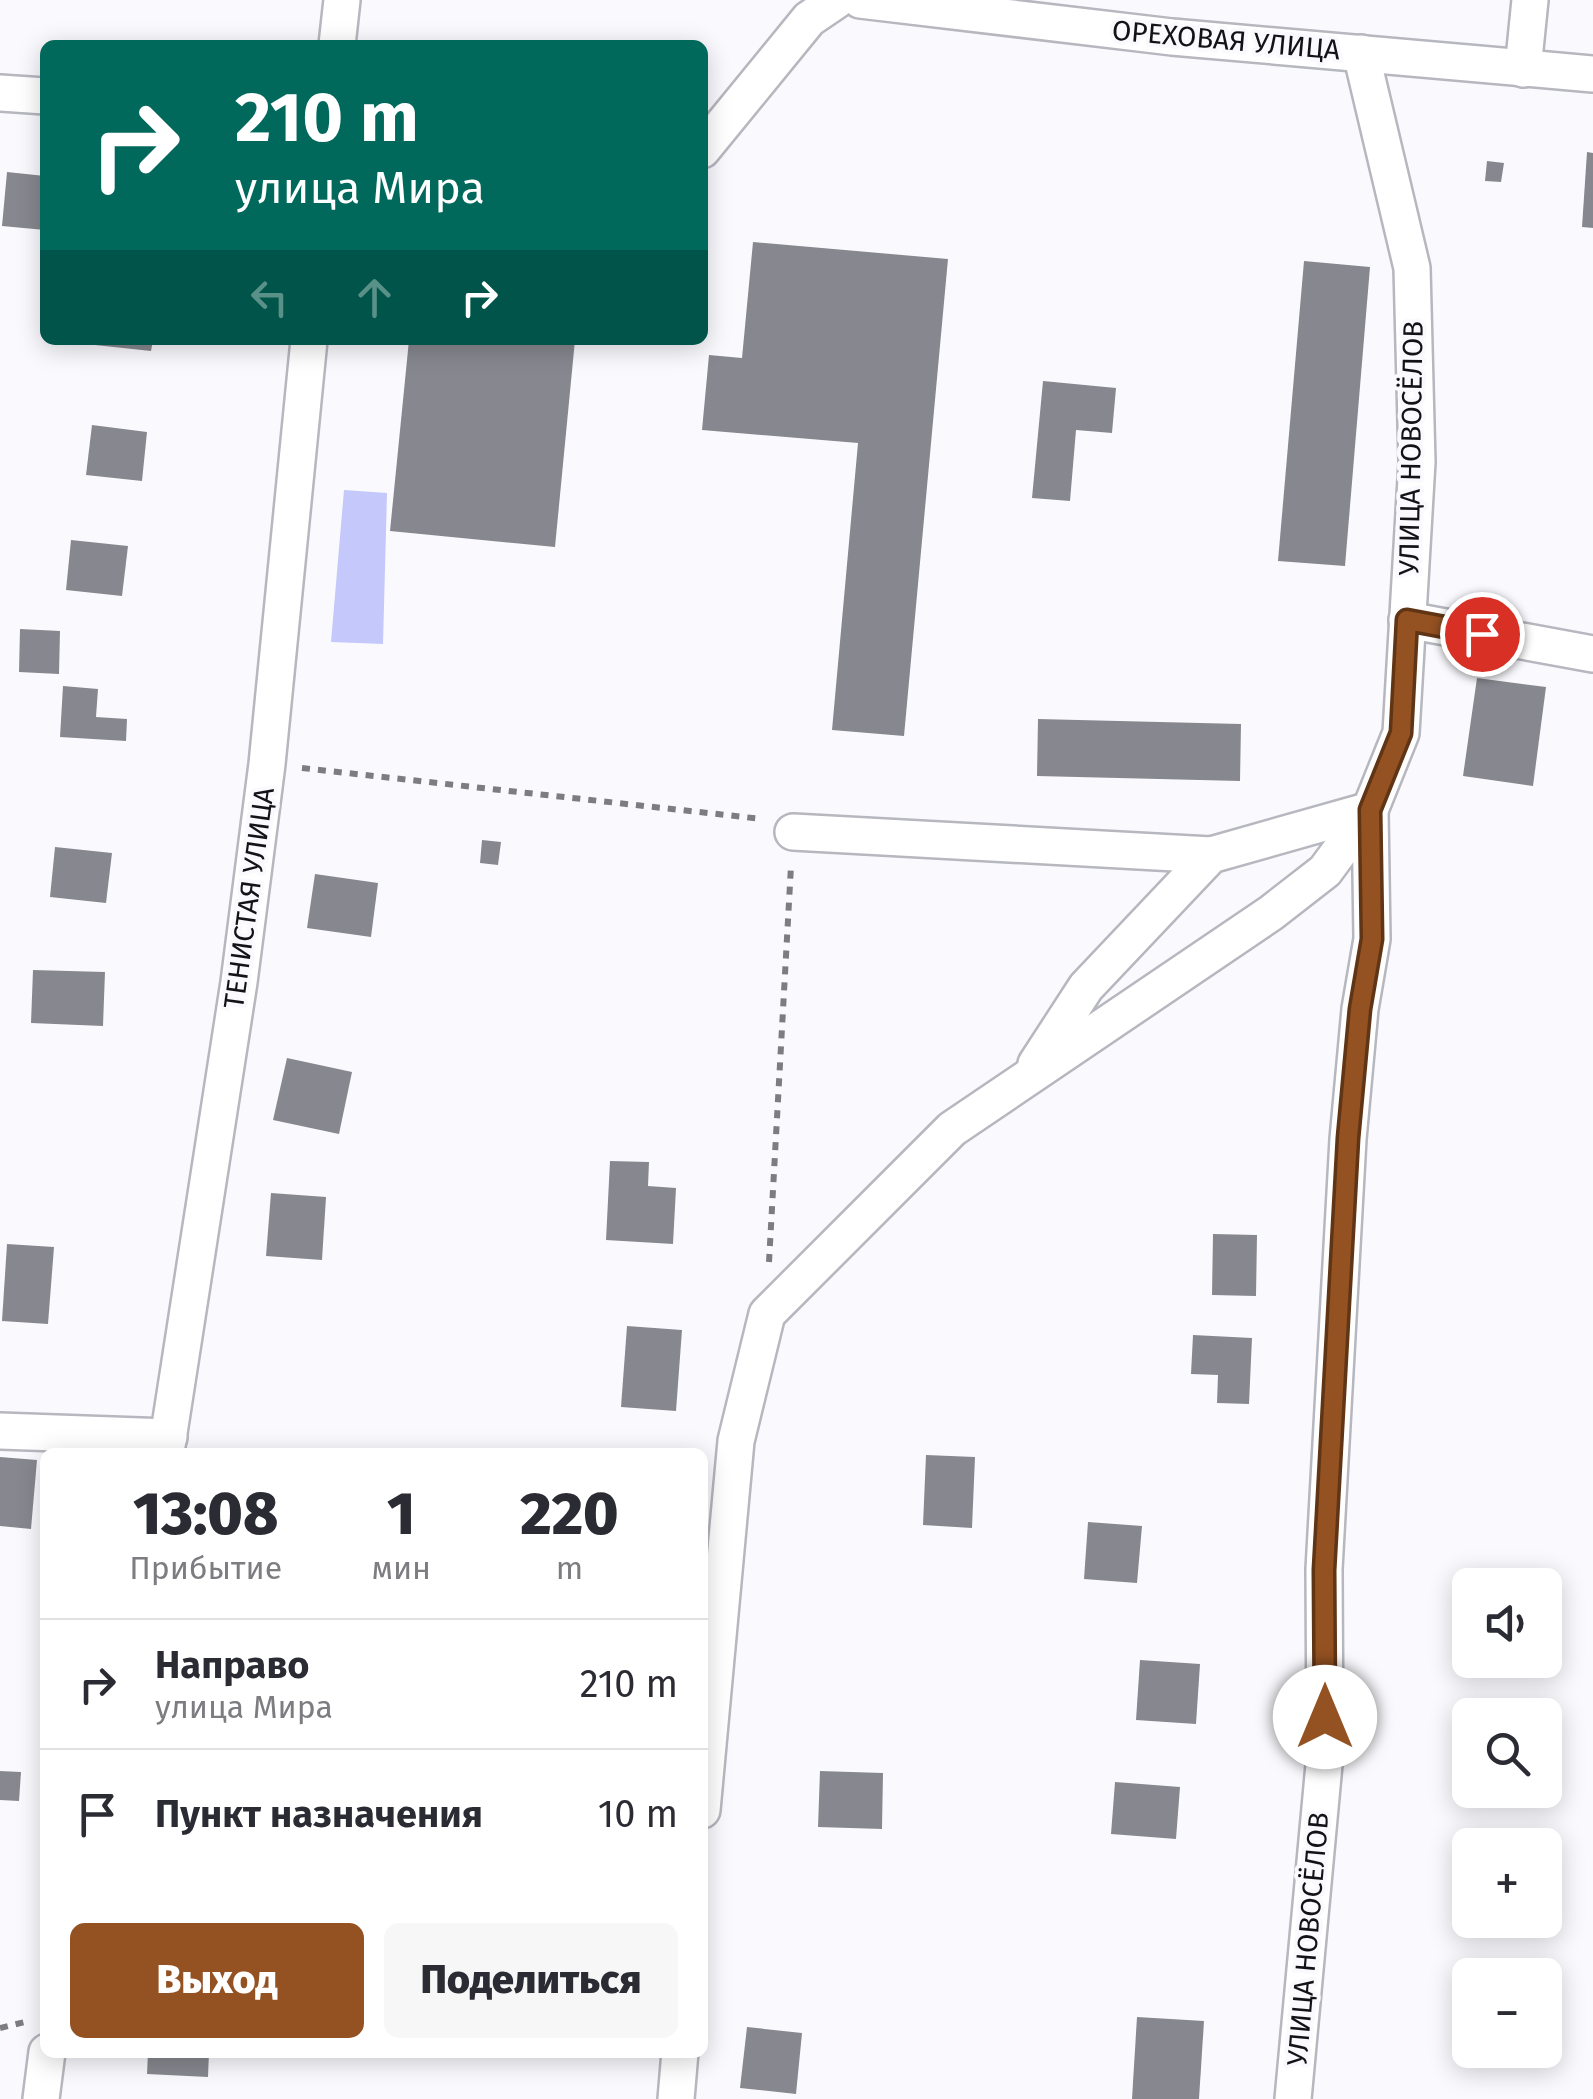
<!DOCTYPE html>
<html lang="ru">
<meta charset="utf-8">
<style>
:root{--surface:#fff;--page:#f7f7f7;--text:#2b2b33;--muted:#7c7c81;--line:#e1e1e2;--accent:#945121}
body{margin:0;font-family:"Fira Sans",sans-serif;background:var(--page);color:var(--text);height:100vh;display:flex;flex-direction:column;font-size:38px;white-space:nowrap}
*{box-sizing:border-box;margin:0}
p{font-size:32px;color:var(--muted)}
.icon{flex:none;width:55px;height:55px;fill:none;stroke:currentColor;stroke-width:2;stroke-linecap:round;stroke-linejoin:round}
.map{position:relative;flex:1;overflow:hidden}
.panel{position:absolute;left:40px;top:1448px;width:668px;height:610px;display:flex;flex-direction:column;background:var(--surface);border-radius:15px;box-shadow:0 5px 25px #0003}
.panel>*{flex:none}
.hud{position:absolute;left:40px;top:40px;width:668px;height:305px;border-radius:15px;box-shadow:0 5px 25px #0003;background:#00695c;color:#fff;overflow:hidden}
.buttons{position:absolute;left:1452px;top:1568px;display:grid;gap:20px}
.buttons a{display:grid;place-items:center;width:110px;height:110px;border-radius:15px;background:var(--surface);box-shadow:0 5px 25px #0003;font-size:50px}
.pin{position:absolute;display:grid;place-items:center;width:85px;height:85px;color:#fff;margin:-42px;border:5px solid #fff;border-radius:50%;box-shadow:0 2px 10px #0007}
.me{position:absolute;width:110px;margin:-55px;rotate:0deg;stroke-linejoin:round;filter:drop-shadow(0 0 8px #0008)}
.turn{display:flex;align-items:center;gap:35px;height:210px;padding:0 30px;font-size:45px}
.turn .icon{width:130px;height:130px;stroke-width:2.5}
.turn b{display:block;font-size:70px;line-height:85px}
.lanes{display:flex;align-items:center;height:95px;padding:0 30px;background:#0003;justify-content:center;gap:50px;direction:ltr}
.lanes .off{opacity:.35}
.eta{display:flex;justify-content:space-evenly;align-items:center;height:170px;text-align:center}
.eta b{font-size:60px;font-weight:800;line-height:70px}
.cta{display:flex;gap:20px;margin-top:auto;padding:20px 30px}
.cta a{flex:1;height:115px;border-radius:15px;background:var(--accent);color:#fff;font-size:40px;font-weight:800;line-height:115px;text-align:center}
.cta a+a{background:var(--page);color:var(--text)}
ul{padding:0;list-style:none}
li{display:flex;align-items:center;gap:30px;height:130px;padding:0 30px;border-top:2px solid var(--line)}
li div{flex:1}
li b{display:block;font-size:38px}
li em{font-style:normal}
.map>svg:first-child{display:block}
</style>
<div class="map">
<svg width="1593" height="2099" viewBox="0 0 1593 2099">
<rect width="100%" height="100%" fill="#fafafe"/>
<polygon fill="#c5c8fa" points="344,490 387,493 383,644 331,642"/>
<g fill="#87878f">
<polygon points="1587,152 1593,153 1593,228 1582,227"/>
<polygon points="1487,161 1504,163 1501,182 1485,181"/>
<polygon points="7,172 45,176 45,230 2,226"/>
<polygon points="753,242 948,259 904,736 832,730 858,443 702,430 709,355 742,358"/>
<polygon points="1304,261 1370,267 1345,566 1278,561"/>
<polygon points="96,340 153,340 151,351 95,345"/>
<polygon points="409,340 575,340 555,547 390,531"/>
<polygon points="1043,381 1116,388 1112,433 1076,430 1070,501 1032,498"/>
<polygon points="92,425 147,432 142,481 86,475"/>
<polygon points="71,540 128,546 122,596 66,590"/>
<polygon points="20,629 60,631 59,674 19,672"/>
<polygon points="1477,678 1546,687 1533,786 1463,776"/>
<polygon points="63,686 98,689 96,717 127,719 126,741 60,737"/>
<polygon points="1038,719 1241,724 1240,781 1037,776"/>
<polygon points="482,840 501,842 498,865 480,863"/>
<polygon points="55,847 112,853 106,903 50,897"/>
<polygon points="315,874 378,883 371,937 307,928"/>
<polygon points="33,970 105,972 103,1026 31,1023"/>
<polygon points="287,1058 352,1072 339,1134 273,1120"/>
<polygon points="610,1161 649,1162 648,1186 676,1188 673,1244 606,1240"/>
<polygon points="271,1193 326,1197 322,1260 266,1256"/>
<polygon points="1213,1234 1257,1235 1256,1296 1212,1295"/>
<polygon points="7,1244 54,1247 48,1324 2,1321"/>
<polygon points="627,1326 682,1330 676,1411 621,1407"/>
<polygon points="1193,1335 1252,1338 1249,1404 1217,1403 1218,1375 1191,1374"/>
<polygon points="926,1455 975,1457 972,1528 923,1525"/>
<polygon points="0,1457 37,1460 31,1529 0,1526"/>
<polygon points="1088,1522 1142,1526 1137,1583 1084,1579"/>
<polygon points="1140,1660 1200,1664 1196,1724 1136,1720"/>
<polygon points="0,1771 21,1772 19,1801 0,1800"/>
<polygon points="820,1771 883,1773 882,1829 818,1827"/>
<polygon points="1115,1782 1180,1787 1176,1839 1111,1834"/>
<polygon points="1137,2017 1204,2021 1199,2099 1132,2099"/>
<polygon points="747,2027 802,2033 796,2094 740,2088"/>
<polygon points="148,2052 209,2052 208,2077 147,2074"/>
</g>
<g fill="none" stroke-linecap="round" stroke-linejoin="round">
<g stroke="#b6b7bf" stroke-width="40">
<g id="street">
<polyline points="860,0 1172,37 1593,74"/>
<polyline points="337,45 342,0"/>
<polyline points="1523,69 1530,0"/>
<polyline points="0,93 45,96"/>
<polyline points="702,150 809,19 837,0"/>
<polyline points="1407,620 1593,654"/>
<polyline points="793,832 1211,855"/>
<polyline points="1036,1064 1086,987 1211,855 1370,810"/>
<polyline points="0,1431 169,1437"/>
<polyline points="166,1452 239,982 267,764 309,340"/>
<polyline points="702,1810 736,1441 767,1314 952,1129 1271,913 1325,871 1370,810"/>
<polyline points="41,2099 47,2052"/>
<polyline points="676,2099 680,2052"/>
<polyline points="1293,2099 1325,1754 1324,1569 1348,1139 1360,1009 1372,939 1370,810 1401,733 1417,462 1412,268 1361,53"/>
</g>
</g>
<g stroke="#7d7d80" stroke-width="6" stroke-dasharray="8 8" stroke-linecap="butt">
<polyline points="302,768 762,819"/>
<polyline points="769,1262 791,866"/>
<polyline points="0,2028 29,2021"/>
</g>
<use href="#street" stroke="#fff" stroke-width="35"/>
</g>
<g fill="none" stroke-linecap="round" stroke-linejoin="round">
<g stroke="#603515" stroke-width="25">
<polyline id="route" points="1325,1717 1324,1570 1348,1138 1360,1009 1372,939 1370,810 1401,733 1407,620 1482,634"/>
</g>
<use href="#route" stroke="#945121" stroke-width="18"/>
</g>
<g text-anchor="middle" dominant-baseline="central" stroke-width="8" stroke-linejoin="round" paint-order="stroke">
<g font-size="28" fill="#131316" stroke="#fafafe">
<text transform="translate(1226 40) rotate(5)">ОРЕХОВАЯ УЛИЦА</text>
<text transform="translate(1411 448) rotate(-89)">УЛИЦА НОВОСЁЛОВ</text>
<text transform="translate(249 898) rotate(-82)">ТЕНИСТАЯ УЛИЦА</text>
<text transform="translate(1308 1939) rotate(-85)">УЛИЦА НОВОСЁЛОВ</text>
</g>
</g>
</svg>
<div class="buttons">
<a><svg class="icon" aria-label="sound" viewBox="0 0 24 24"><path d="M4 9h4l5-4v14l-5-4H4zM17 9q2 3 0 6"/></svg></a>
<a><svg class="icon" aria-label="search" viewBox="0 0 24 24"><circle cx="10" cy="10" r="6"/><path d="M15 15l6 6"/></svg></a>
<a>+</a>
<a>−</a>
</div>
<div class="pin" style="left:1482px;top:634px;background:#d93025"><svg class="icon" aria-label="arrive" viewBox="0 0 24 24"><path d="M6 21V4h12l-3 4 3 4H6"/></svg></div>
<svg class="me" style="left:1325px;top:1717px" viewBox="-20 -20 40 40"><circle r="19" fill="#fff"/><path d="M0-13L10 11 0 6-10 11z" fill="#945121"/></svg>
<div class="hud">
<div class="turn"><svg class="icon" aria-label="right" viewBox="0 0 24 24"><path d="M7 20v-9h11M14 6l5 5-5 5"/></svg><div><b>210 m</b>улица Мира</div></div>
<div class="lanes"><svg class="icon off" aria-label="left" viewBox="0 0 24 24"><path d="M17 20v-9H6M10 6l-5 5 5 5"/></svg><svg class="icon off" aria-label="ahead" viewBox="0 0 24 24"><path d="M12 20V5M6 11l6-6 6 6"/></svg><svg class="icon" aria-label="right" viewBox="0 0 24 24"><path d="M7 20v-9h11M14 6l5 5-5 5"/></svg></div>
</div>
<section class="panel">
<div class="eta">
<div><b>13:08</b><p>Прибытие</p></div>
<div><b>1</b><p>мин</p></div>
<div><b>220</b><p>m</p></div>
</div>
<ul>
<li><svg class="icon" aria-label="right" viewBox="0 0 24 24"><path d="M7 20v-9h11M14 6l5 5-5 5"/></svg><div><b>Направо</b><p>улица Мира</p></div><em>210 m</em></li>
<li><svg class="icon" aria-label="arrive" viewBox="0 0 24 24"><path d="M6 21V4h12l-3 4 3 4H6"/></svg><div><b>Пункт назначения</b></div><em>10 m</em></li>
</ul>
<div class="cta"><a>Выход</a><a>Поделиться</a></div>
</section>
</div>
